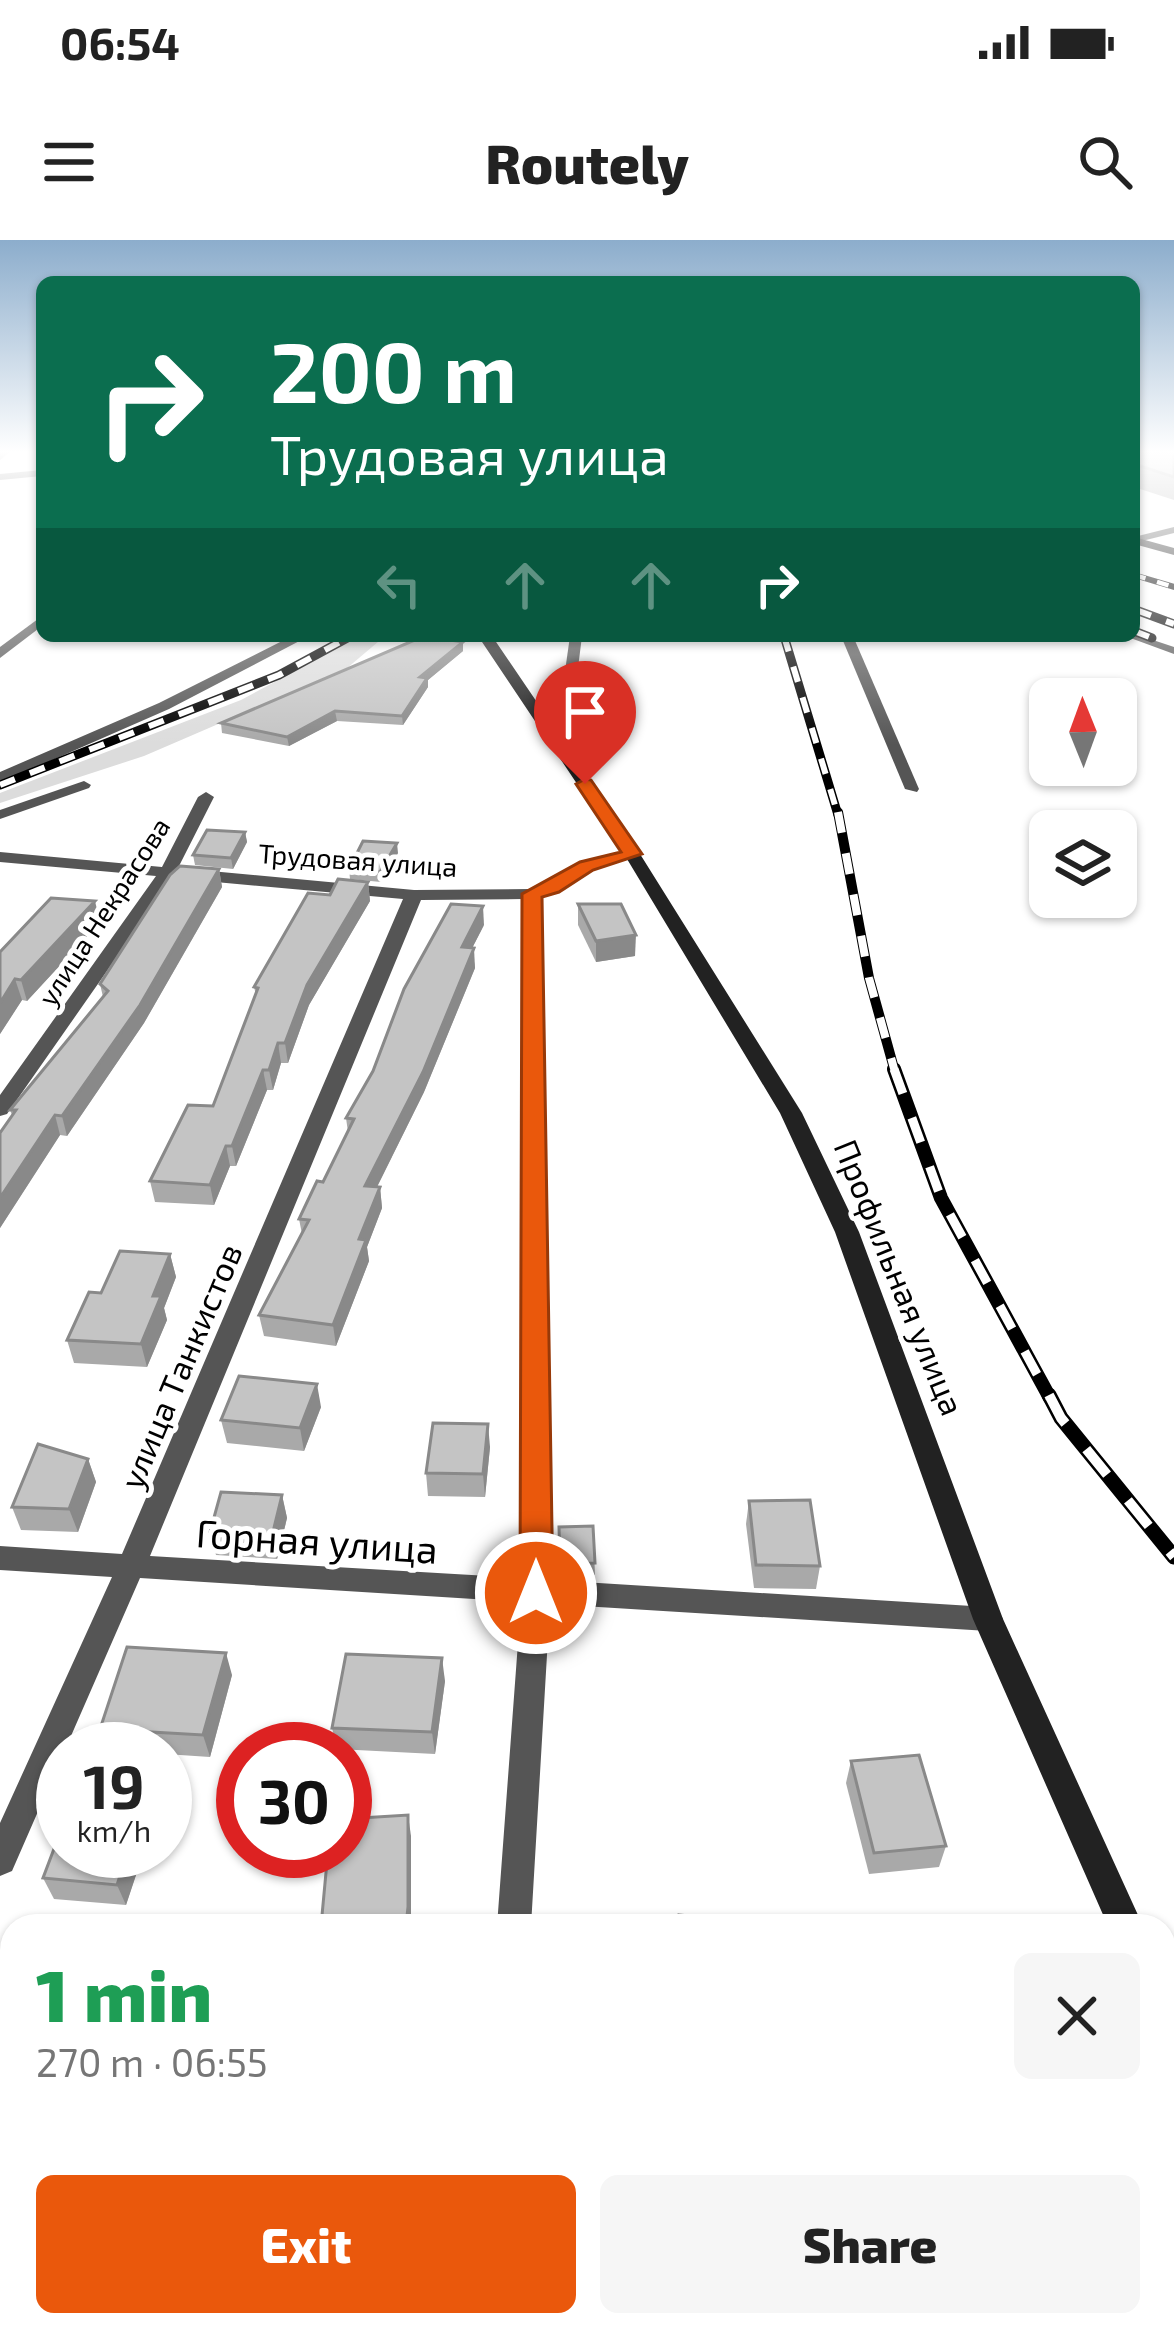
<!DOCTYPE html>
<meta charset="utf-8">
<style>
:root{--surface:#fff;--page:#f6f6f6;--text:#222;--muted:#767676;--accent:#ea580c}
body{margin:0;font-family:"Exo 2",sans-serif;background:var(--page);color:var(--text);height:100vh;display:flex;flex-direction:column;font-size:45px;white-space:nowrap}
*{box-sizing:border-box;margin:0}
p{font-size:39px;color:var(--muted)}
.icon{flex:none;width:66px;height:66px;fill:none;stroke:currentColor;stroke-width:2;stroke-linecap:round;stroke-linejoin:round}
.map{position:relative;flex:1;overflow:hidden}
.side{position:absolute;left:0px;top:1674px;width:1176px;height:423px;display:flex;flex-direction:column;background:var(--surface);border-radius:36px 36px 0 0;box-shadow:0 3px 9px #0004}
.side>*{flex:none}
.guide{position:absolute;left:36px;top:36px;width:1104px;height:366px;border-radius:18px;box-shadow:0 3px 9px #0004;background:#0b6e4f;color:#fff;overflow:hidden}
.needle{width:78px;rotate:359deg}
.controls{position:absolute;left:1029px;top:438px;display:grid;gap:24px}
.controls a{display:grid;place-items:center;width:108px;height:108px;border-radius:18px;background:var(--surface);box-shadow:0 3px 9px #0004;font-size:60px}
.speed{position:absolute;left:36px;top:1482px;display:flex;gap:24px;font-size:60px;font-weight:700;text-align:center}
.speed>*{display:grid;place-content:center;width:156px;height:156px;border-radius:50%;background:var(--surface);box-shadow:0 3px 9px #0004;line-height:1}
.speed small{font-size:30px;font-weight:400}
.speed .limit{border:18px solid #d22;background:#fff;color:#111}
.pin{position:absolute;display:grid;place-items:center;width:102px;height:102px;color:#fff;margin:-123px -51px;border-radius:50% 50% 50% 0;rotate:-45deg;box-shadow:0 0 12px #0007}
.pin .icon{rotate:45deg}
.me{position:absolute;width:132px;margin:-66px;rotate:0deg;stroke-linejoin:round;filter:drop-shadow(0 0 9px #0008)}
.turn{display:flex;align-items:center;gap:42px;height:252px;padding:0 36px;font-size:54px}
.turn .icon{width:156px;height:156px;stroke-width:2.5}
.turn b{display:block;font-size:84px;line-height:102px}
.lanes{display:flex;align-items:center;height:114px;padding:0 36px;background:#0003;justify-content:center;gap:60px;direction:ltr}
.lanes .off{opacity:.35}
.round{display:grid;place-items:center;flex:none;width:126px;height:126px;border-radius:18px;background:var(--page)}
.head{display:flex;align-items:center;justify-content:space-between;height:204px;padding:0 36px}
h1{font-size:72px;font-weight:800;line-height:90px;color:#1e9e55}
.primary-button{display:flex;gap:24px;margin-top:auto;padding:24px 36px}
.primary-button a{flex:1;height:138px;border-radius:18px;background:var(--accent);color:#fff;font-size:48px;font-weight:800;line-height:138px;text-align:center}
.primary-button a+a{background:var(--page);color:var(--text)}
.status{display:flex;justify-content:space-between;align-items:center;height:84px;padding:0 60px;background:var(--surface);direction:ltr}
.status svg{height:33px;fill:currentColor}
header{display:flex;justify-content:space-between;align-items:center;height:156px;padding:0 36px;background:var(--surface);font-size:54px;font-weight:800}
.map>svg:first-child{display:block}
</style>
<div class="status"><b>06:54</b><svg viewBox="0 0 49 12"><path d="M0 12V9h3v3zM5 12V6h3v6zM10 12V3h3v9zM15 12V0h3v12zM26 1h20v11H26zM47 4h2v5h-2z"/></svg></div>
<header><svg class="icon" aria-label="menu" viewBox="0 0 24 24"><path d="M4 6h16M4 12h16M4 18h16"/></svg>Routely<svg class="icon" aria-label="search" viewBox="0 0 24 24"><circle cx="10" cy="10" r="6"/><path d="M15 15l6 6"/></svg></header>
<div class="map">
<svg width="1174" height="2095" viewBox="0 0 1174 2095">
<rect width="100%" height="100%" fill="#fff"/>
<polygon fill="#dcdcdc" points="360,396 385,396 346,429 144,516 0,563 0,553 241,460"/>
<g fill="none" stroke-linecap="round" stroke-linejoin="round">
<g fill="#555" fill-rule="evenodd">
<polygon points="1174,287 1174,293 1134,303 1134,297"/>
<polygon points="1135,394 1174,407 1174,414 1125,396"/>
<polygon points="570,396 582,396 568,509 561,513 554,509"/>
<polygon points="841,396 853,396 919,549 917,552 905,549"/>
<polygon points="84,541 91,545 89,548 0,579 0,570"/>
</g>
<g fill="#555" fill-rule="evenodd">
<polygon points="0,212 10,212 0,220"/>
<polygon points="42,230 42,236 0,240 0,234"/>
<polygon points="42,376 42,386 0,418 0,407"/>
<polygon points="292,396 309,396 169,469 0,543 0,532 159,463"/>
<path d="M 206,552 L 214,557 L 178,628 L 414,650 L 531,649 L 546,644 L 580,622 L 632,609 L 640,614 L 592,630 L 558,652 L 541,657 L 550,1340 L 988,1367 L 998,1370 L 1003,1379 L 998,1388 L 988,1391 L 550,1364 L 531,1686 L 497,1686 L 521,1362 L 140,1338 L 12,1631 L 0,1636 L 0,1583 L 112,1337 L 0,1330 L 0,1306 L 122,1314 L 403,659 L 172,638 L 7,874 L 0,876 L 0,855 L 156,636 L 0,622 L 0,612 L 162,627 L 198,557 ZM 523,659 L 521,1338 L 150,1316 L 421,660 Z"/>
<polygon points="467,2085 509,2085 508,2095 466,2095"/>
</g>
<g fill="#222" fill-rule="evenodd">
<polygon points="1134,297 1174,308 1174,315 1134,304"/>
<polygon points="478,396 492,396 640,614 802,873 859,992 1003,1379 1143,1686 1108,1686 973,1379 835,992 780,873 624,614"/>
<polygon points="1164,1752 1174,1756 1174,1810 1164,1806"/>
</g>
<g stroke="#000" stroke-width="6">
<g id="rail-far4">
<polyline points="1134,335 1174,347"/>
<polyline points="1134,369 1144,373"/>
</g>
</g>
<g stroke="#000" stroke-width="9">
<g id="rail-far3">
<polyline points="1136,370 1174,384"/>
<polyline points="1134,391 1152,398"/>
<polyline points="784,396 838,575"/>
<polyline points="0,545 279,435 351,396"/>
</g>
</g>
<g stroke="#000" stroke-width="10">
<polyline id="rail-far2" points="838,572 869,738 895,832"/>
</g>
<g stroke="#000" stroke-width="14">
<polyline id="rail-far1" points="894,829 941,958 1050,1158"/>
</g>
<g stroke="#000" stroke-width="15">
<polyline id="rail" points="1049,1155 1061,1178 1174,1317"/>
</g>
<use href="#rail-far4" stroke="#fff" stroke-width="4.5" stroke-dasharray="12" stroke-linecap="butt"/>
<use href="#rail-far3" stroke="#fff" stroke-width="6" stroke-dasharray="16" stroke-linecap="butt"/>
<use href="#rail-far2" stroke="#fff" stroke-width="8" stroke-dasharray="21" stroke-linecap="butt"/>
<use href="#rail-far1" stroke="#fff" stroke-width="9" stroke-dasharray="26" stroke-linecap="butt"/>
<use href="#rail" stroke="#fff" stroke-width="10" stroke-dasharray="33" stroke-linecap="butt"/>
</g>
<g fill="#a9a9a9">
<polygon points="1134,212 1174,212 1174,260 1134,247"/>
<polygon points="463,402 463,411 428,440 428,447 403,485 337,481 289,506 222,493 221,483"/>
<polygon points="245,592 247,602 233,629 195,625 193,615"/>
<polygon points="398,613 381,642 350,639 349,629"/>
<polygon points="219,629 222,647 144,783 67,896 60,895 0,988 0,893 12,875 10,870 103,757 100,744"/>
<polygon points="368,642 370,661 309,765 288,823 281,823 273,850 267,850 236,926 230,926 214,965 155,962 150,941 213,866 256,755 254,747 330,655"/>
<polygon points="578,664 635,716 596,722 578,685"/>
<polygon points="100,682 27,761 22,760 0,794 0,712"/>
<polygon points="484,685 472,708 475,728 424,852 377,947 380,947 382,968 367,1007 369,1021 336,1106 264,1096 259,1075 302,994 299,979 323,942 348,892 346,878"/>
<polygon points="170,1014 176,1037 164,1068 167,1080 147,1127 74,1123 67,1100 101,1053"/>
<polygon points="321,1167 304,1211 227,1203 221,1180"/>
<polygon points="490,1207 485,1257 428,1256 426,1233"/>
<polygon points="88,1219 96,1242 78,1292 21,1290 12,1267"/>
<polygon points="282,1255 287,1278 277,1319 216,1315 210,1292"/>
<polygon points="749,1261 820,1326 816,1349 754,1348 746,1284"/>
<polygon points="593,1286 595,1335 561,1336 559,1287"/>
<polygon points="232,1435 210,1517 165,1514 165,1509 109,1509 100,1489"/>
<polygon points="445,1441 435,1514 337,1509 332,1488"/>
<polygon points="851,1521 946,1606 939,1627 869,1634 846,1543"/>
<polygon points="63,1611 144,1611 126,1665 54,1659 43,1638"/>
<polygon points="0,1714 12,1714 12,1840 0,1839"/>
</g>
<g fill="#898989">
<polygon points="463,402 463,411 428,440 428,447 403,485 402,476 420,437"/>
<polygon points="335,471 337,481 289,506 287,497"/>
<polygon points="245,592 247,602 233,629 231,618"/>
<polygon points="397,603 398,613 381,642 380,632"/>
<polygon points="219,629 222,647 144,783 67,896 62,876"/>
<polygon points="368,642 370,661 309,765 288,823 285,803 307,745"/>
<polygon points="95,661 100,682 27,761 21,740"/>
<polygon points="483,666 484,685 463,726 462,707"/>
<polygon points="636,695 635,716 596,722 596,701"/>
<polygon points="474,708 475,728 424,852 367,967 365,946"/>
<polygon points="15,739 22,760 0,794 0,763"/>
<polygon points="278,803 281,823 273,850 269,830"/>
<polygon points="263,830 267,850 236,926 232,906"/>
<polygon points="55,875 60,895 0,988 0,958"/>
<polygon points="226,906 230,926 214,965 210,945"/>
<polygon points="380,947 382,968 367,1007 369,1021 336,1106 333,1085 359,999"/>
<polygon points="170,1014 176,1037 164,1068 167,1080 147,1127 141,1104 153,1056"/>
<polygon points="317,1144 321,1167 304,1211 300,1188"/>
<polygon points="488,1184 490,1207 485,1257 483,1234"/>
<polygon points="88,1219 96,1242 78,1292 69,1269"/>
<polygon points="282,1255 287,1278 277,1319 272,1296"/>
<polygon points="226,1413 232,1435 210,1517 203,1495"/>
<polygon points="442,1418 445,1441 435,1514 432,1492"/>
<polygon points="408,1575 411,1596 411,1686 406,1686"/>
<polygon points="128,1611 144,1611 126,1665 117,1645"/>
<polygon points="12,1951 12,2002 0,2034 0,1982"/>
</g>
<g fill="#c4c4c4" stroke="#898989" stroke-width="3">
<polygon points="1134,212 1174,212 1174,237 1134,224"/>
<polygon points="424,396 463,402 420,437 427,438 402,476 335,471 287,497 221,483"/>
<polygon points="207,590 245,592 231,618 193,615"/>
<polygon points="363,601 397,603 380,632 349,629"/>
<polygon points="180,626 219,629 140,765 62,876 55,875 0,958 0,893 16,870 10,870 108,751 100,744 170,635"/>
<polygon points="338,639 368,642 307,745 285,803 278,803 269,830 263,830 232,906 226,906 210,945 150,941 188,865 213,866 258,748 254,747 308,653 330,655"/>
<polygon points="51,658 95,661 21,740 15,739 0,763 0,712"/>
<polygon points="451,664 483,666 462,707 474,708 423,832 365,946 380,947 359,999 366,1000 333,1085 259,1075 309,980 299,979 317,941 323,942 354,879 346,878 373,831 404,749"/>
<polygon points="578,664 621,664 636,695 596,701"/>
<polygon points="120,1011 170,1014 153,1056 161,1056 141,1104 67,1100 89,1052 101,1053"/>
<polygon points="239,1136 317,1144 300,1188 221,1180"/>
<polygon points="433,1183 488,1184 483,1234 426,1233"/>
<polygon points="38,1204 88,1219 69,1269 12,1267"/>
<polygon points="221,1252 282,1255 272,1296 210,1292"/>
<polygon points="810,1260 820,1326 756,1325 749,1261"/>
<polygon points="593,1286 595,1323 560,1324 559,1287"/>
<polygon points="127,1407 226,1413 203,1495 100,1489"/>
<polygon points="346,1414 442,1418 432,1492 332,1488"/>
<polygon points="919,1515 946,1606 874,1613 851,1521"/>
<polygon points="408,1575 408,1667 406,1686 321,1686 328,1611 345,1611 345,1579"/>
<polygon points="63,1585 63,1611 128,1611 117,1645 43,1638"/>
<polygon points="679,1675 743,1681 743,1686 678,1686"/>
<polygon points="0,1714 12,1714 12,1822 0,1821"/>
<polygon points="0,1912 12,1914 12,1951 0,1982"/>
</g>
<linearGradient id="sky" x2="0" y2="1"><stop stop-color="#8cadcc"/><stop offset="0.42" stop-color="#fff"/><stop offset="1" stop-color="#fff" stop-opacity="0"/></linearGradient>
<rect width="1174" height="505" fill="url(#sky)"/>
<polygon fill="#ea580c" stroke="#983908" stroke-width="3" points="585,539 591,540 642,614 593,630 559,652 542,657 553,1353 548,1362 536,1366 524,1362 520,1353 522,654 580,622 621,612 576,544"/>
<g text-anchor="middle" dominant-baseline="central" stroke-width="10" stroke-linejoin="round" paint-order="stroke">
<g font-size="27" fill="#000" stroke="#fff">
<text transform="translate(358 619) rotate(4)">Трудовая улица</text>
<text transform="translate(103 671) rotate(-57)">улица Некрасова</text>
</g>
<g font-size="33" fill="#000" stroke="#fff">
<text transform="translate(900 1037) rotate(68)">Профильная улица</text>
<text transform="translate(180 1126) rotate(-67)">улица Танкистов</text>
</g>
<g font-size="39" fill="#000" stroke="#fff">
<text transform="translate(317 1300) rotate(4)">Горная улица</text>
</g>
</g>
</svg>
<div class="controls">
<a><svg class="needle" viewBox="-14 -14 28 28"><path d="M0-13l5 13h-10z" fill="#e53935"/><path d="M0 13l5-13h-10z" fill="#767676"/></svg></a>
<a><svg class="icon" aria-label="layers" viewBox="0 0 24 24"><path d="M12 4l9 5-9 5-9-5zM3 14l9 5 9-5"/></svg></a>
</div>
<div class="speed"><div>19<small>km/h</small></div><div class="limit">30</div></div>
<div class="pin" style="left:585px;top:544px;background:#d93025"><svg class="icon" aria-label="arrive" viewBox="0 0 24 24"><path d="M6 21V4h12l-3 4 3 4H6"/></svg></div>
<svg class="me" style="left:536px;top:1353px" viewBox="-20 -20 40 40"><circle r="17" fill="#ea580c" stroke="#fff" stroke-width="3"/><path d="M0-11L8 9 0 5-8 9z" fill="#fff"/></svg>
<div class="guide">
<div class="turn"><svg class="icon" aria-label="right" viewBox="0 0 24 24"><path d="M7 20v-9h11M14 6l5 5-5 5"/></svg><div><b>200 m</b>Трудовая улица</div></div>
<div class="lanes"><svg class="icon off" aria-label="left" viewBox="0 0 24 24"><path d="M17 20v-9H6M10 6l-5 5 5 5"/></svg><svg class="icon off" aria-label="ahead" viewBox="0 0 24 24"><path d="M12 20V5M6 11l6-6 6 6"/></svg><svg class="icon off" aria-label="ahead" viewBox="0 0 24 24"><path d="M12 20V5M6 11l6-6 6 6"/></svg><svg class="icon" aria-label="right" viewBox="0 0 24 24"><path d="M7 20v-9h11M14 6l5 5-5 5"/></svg></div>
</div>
<section class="side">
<div class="head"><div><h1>1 min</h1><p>270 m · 06:55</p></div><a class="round"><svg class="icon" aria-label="close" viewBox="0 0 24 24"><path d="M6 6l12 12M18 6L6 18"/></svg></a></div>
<div class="primary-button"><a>Exit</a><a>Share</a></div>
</section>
</div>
